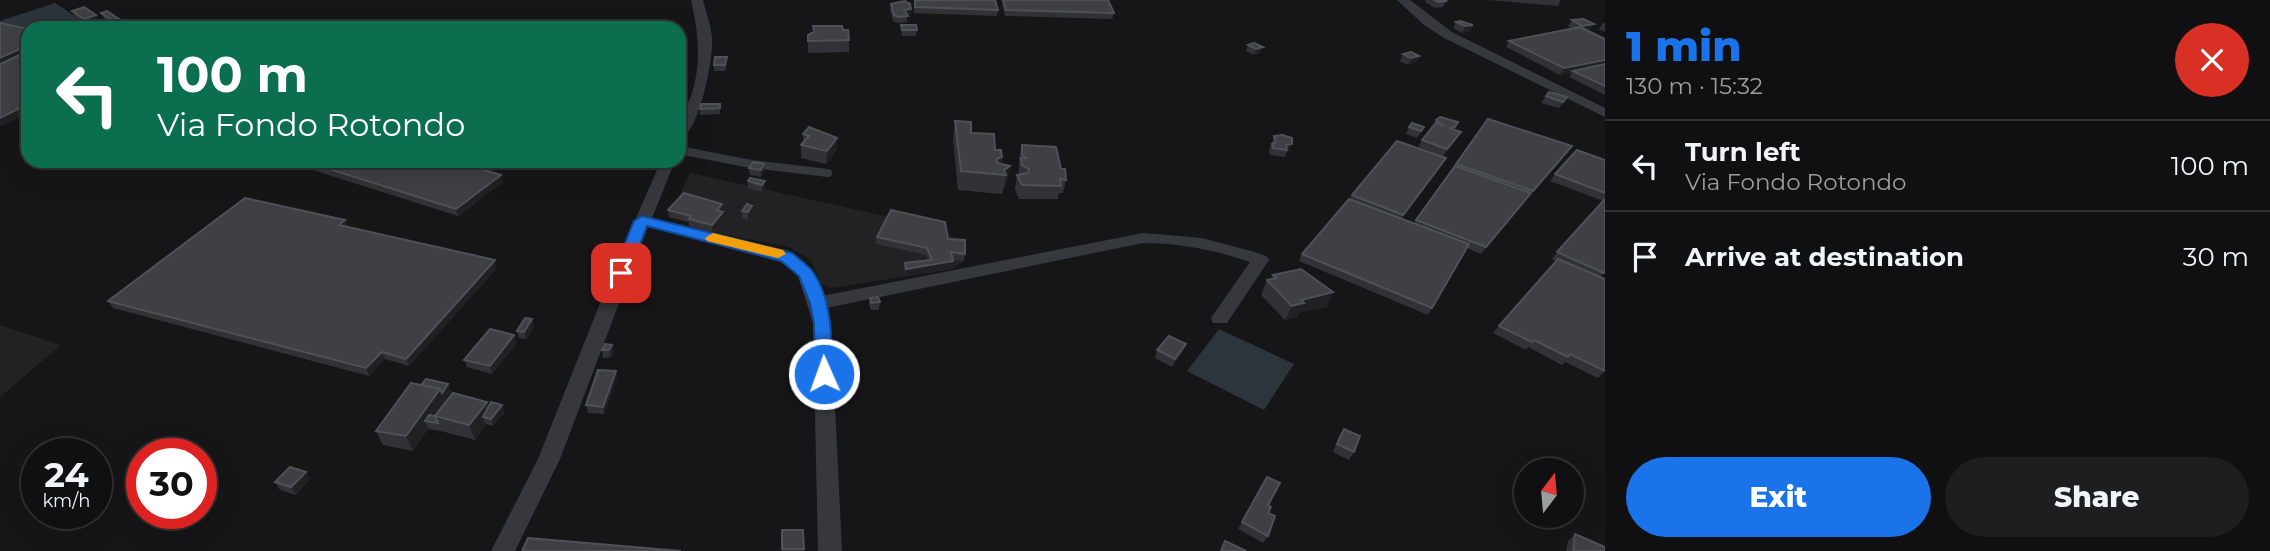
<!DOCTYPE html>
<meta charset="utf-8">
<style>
:root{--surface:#101012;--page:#1e1e20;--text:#f1f3f6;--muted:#9c9d9f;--line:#303032;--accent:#1a73e8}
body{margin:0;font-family:Montserrat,sans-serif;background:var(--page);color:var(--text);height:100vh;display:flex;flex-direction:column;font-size:26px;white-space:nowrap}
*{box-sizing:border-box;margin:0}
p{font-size:23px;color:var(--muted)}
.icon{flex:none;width:38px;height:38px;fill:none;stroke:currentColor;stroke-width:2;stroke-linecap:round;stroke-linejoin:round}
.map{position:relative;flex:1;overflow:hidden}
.panel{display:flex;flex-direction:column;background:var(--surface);width:665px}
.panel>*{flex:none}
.hud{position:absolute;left:21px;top:21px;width:665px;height:147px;border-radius:21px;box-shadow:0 7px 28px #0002,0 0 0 2px var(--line);background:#0b6e4f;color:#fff;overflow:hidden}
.needle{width:46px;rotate:16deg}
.tools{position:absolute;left:1514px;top:458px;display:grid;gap:14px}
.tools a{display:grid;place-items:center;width:70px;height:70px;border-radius:50%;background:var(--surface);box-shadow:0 7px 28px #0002,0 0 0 2px var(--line);font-size:35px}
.speed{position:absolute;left:21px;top:438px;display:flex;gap:14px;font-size:35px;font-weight:700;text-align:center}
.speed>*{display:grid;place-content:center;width:91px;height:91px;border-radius:50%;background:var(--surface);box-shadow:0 7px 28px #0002,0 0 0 2px var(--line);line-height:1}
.speed small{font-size:18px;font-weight:400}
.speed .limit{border:10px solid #d22;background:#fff;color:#111}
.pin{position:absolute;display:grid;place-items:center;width:60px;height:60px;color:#fff;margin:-30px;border-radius:14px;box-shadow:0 4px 10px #0006}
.me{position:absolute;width:77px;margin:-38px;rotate:358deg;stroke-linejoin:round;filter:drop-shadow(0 0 5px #0008)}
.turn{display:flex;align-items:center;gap:24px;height:147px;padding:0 21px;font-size:32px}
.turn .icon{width:91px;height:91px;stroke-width:2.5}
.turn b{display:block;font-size:49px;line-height:60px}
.round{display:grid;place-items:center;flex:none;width:74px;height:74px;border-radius:37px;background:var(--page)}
.head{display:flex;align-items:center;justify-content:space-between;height:119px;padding:0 21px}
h1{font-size:42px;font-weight:800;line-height:52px;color:var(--accent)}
.action{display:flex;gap:14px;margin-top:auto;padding:14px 21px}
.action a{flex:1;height:80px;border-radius:42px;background:var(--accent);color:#fff;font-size:28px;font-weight:800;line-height:80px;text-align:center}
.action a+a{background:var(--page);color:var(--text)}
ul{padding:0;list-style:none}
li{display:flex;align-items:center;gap:21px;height:91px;padding:0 21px;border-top:2px solid var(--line)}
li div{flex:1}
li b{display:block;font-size:26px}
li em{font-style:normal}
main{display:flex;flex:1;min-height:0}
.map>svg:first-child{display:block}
</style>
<main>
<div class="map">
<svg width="1605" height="551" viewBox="0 0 1605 551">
<rect width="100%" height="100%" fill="#161618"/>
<g fill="#222225">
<polygon points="690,173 944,229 964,247 964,261 952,269 831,288 820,283 811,260 789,247 712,232 689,226 691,223 669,217"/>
<polygon points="0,325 61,345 0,397"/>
</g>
<g fill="#2c353c">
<polygon points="55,3 88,25 81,28 28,28 28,32 0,26 0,21"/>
<polygon points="1219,329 1294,364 1264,410 1187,371"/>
</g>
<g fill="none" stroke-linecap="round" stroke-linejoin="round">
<polyline stroke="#37383d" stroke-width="8" points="679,150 751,164 828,173"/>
<g fill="#37383d" fill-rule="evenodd">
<path d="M 691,0 L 703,0 C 706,12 711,25 712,38 C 714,58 699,134 679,140 C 679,119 685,112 692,93 C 702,61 698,32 691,0 Z"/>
<polygon points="1397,0 1410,0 1452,32 1605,108 1605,117 1444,38 1424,25"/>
<path d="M 661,161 L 675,161 L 652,218 L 786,250 C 807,261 815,274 822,296 L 1143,233 L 1202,238 L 1251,251 L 1266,256 L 1269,260 L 1227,323 L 1213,323 L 1211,318 L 1250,262 C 1214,250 1180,243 1143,243 L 826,308 L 831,323 L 842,551 L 818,551 L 813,323 L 798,276 L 786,264 L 774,258 L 648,227 L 560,459 L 515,551 L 491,551 L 538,459 L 612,273 Z"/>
</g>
</g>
<g fill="#323236">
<polygon points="914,0 995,0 998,10 997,16 914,13"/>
<polygon points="1001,0 1108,0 1114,13 1112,19 1005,16"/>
<polygon points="1426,0 1444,0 1446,1 1443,7 1435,8 1425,2"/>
<polygon points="1489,0 1561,0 1558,6"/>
<polygon points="891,4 911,9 910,15 907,16 907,22 898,23 893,21 890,10"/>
<polygon points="72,11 96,15 100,21 88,25 75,17"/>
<polygon points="101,13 122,26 116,28 104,19"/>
<polygon points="1572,20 1590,30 1587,31 1605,39 1605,95 1569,77 1572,72 1560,75 1506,47 1509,41 1573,29 1568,26"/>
<polygon points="1456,22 1473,25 1470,31 1462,33 1453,28"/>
<polygon points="1603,23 1605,23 1605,32 1599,29"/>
<polygon points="901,25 917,30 916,36 902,36"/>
<polygon points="843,30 849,40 849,52 808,53 808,35"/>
<polygon points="1254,43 1260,53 1254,55 1246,51 1248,45"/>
<polygon points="1403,54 1419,56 1416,62 1408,65 1400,61"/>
<polygon points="727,64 725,71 714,71 714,65"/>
<polygon points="1546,96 1567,97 1559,108 1541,103"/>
<polygon points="679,103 686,110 684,114 679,113"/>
<polygon points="720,104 720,114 700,115 700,109"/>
<polygon points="1436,120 1458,122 1454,129 1457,138 1443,156 1418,147"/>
<polygon points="955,121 995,150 1002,157 1001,164 1010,166 1006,185 1004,187 1002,194 958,190 953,140"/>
<polygon points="1409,127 1424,127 1417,138 1406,134"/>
<polygon points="803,134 837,138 836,151 826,164 801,158 801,145 803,142"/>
<polygon points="1274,136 1289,151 1287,151 1285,157 1270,155 1269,151"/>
<polygon points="1022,145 1061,169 1066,180 1063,193 1059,193 1058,199 1019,199 1015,189 1017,175 1019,175 1019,159"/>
<polygon points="1572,146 1567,153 1528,198 1481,254 1467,248 1428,315 1299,261 1302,254 1350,199 1352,195 1446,158 1402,219 1414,223 1456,164"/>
<polygon points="1605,160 1605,272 1600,277 1605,371 1598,378 1565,362 1562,365 1528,347 1526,350 1493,333 1499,326 1556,261 1552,259 1557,252 1603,201 1550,181 1555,174"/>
<polygon points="293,161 454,161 503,182 458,216 294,164"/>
<polygon points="753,162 764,171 761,177 750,175 749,168"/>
<polygon points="748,181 765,181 765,188 762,192 748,188"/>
<polygon points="722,204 724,219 712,232 689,226 689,222 669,217 668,210"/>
<polygon points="752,206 753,213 748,220 742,218 742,211"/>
<polygon points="345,220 348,227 497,268 409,366 385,359 369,376 113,308 108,301"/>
<polygon points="877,237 948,239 965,254 964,261 953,260 952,269 905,276 904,270 905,263 928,260 926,255 876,244"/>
<polygon points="1273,275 1333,292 1326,307 1299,313 1297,317 1285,320 1261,295 1267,280 1271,280"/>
<polygon points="870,298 880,302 879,310 871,310 869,305"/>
<polygon points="532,319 534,327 526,339 519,338 517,331"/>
<polygon points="517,343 492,374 467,367 464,360"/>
<polygon points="612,345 614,353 611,357 603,358 602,350"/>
<polygon points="1157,350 1183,352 1172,367 1155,358"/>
<polygon points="617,378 604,414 588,413 586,405"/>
<polygon points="421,385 451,391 445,401 445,403 487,402 489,407 505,412 493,426 486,424 475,440 441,431 428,429 413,451 383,445 376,431"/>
<polygon points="1344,429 1354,452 1349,460 1333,452 1339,436"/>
<polygon points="1267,477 1268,536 1263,543 1238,529"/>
<polygon points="310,479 296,495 280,490 275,482"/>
<polygon points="803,530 804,551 782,551 782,549"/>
<polygon points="1575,534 1605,551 1566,551 1568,541"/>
</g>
<g fill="#212124">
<polygon points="911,9 910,15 903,16 904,10"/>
<polygon points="96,15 100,21 88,25 84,19"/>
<polygon points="119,19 122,26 116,28 113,21"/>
<polygon points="1594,24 1590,30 1578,32 1582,26"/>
<polygon points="1473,25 1470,31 1462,33 1465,26"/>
<polygon points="28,45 28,53 0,66 0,58"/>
<polygon points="1263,47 1260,53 1254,55 1256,49"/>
<polygon points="1419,56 1416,62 1408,65 1411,58"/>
<polygon points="1605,60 1605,66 1573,71 1572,72 1560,75 1564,68"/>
<polygon points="28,104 28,113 0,127 0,118"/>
<polygon points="1461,132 1457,138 1443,156 1447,149"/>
<polygon points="837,138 836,151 826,164 827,151"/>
<polygon points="1292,144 1289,151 1287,151 1286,145"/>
<polygon points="1572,146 1567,153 1528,198 1533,191"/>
<polygon points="1002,157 999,174 997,159"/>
<polygon points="1446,158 1442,165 1399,223 1403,215"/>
<polygon points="764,164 764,171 761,177 761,170"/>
<polygon points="1010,166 1006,185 1004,187 1006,175 1004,170"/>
<polygon points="501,175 503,182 458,216 456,209"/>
<polygon points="765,181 765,188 762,192 762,185"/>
<polygon points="1531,193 1526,200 1481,254 1486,247"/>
<polygon points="722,204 723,211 718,217 717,210"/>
<polygon points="752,206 753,213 748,220 748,212"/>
<polygon points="723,212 724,219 712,232 712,225"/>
<polygon points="345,220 348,227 342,233 339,225"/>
<polygon points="495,260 497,268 409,366 406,359"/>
<polygon points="953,261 952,269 905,276 906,269"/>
<polygon points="1333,292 1326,307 1299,313 1297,317 1285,320 1292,306 1301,300"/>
<polygon points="532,319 534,327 526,339 524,332"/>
<polygon points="514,335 517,343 492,374 490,366"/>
<polygon points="1186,344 1183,352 1172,367 1175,359"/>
<polygon points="612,345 614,353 611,357 609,350"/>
<polygon points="382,352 385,359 369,376 366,368"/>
<polygon points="616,371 617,378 604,414 603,407"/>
<polygon points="448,384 451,391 445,401 445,403 432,422 425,421 428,429 413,451 406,436 440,389"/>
<polygon points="487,402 492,416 483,417 486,424 475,440 469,425"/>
<polygon points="502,405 505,412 493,426 491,419"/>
<polygon points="306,472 310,479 296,495 291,487"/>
</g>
<g fill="#3f3f44" stroke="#4f5156" stroke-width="2">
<polygon points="915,0 995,0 998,10 915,7"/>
<polygon points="1003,0 1108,0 1114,13 1006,10"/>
<polygon points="1435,0 1444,0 1446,1 1438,2"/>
<polygon points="905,1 910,4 911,9 904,10 908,16 898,17 894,15 891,4"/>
<polygon points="84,7 96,15 84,19 72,11"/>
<polygon points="107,11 119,19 113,21 101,13"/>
<polygon points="1583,19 1594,24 1582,26 1572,20"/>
<polygon points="1460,21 1473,25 1465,26 1456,22"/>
<polygon points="0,23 28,29 28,45 0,58"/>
<polygon points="529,23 540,25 536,28 519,28"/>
<polygon points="901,25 916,25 917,30 902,30"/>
<polygon points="813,26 842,26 843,30 848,30 849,40 808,41 808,35 814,32"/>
<polygon points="1580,27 1605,39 1605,60 1564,68 1509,41"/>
<polygon points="1254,43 1263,47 1256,49 1248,45"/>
<polygon points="28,51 28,104 0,118 0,64"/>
<polygon points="1411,52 1419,56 1411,58 1403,54"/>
<polygon points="715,57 727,57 725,65 714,65"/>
<polygon points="1605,64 1605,86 1573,71"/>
<polygon points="1549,92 1567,97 1563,102 1546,96"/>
<polygon points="679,103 685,103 683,107 679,107"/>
<polygon points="701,104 720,104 720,108 700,109"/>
<polygon points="1440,117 1458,122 1455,127 1449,128 1461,132 1447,149 1422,140 1436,123 1444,126 1436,120"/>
<polygon points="1488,119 1572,146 1533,191 1456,164"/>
<polygon points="955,121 971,122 971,133 994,134 995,150 1001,150 1002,157 997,159 997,163 1010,166 1004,170 1006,175 961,171"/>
<polygon points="1412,123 1424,127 1421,131 1409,127"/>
<polygon points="809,127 837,138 827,151 801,145 809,136 803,134"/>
<polygon points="1282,135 1292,138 1292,144 1286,145 1287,150 1273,148 1272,144 1276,142 1274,136"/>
<polygon points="1397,141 1446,158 1403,215 1352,195"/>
<polygon points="1022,145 1056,147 1061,169 1065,169 1066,180 1060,179 1061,186 1022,185 1017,175 1028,173 1029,169 1022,165 1021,158 1026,158 1022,155"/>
<polygon points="1577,150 1605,160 1605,193 1555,174"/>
<polygon points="304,161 454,161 501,175 456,209"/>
<polygon points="753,162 764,164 761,170 749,168"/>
<polygon points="1455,166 1531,193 1486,247 1416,220"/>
<polygon points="750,178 765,181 762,185 748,181"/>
<polygon points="684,193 722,204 717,210 723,212 712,225 689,219 691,216 668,210"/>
<polygon points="245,198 345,220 339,225 495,260 406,359 382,352 366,368 108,301"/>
<polygon points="1349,199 1469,244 1432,308 1302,254"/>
<polygon points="1605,199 1605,272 1604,273 1557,252"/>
<polygon points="747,204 752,206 748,212 742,211"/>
<polygon points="891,210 945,222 948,239 965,240 965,254 951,252 953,261 906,269 905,263 932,260 927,248 877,237"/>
<polygon points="1558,259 1605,279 1605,371 1570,354 1568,357 1534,340 1532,342 1499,326"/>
<polygon points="1301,269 1333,292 1301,300 1304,303 1292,306 1267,280 1277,278 1273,275"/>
<polygon points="878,297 880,302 871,303 870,298"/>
<polygon points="525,318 532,319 524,332 517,331"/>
<polygon points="490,329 514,335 490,366 464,360"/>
<polygon points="1169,336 1186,344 1175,359 1157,350"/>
<polygon points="605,344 612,345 609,350 602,350"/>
<polygon points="598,370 616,371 603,407 586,405"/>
<polygon points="426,379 448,384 442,393 440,389 421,385"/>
<polygon points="411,383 440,389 406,436 376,431"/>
<polygon points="453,393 487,402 469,425 435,416"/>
<polygon points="491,402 502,405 491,419 483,417"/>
<polygon points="429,415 435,416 438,423 425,421"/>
<polygon points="1344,429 1360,436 1354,452 1337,444"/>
<polygon points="290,467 306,472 291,487 275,482"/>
<polygon points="1267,477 1280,483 1268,505 1271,507 1268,513 1275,516 1268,536 1242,522"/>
<polygon points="782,530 803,530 804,549 782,549"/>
<polygon points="1575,534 1605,547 1605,551 1573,551"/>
<polygon points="528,538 681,551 522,551"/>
<polygon points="1225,541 1246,551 1221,551"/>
</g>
<path fill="#1a73e8" stroke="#114b97" stroke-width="2" d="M 642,216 L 792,253 C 799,259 808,265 813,272 C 833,301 831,340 833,374 L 830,378 L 818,378 L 815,374 L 814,323 L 810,303 L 799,276 L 781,261 L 647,226 L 629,273 L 627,277 L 615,277 L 613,273 L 634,221 Z"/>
<polygon fill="#f59e0b" points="713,233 783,250 786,254 778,258 707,241 705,238"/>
</svg>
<div class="tools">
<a><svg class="needle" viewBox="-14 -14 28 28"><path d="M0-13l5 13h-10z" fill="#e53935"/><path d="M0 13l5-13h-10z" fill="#9c9d9f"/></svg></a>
</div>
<div class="speed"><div>24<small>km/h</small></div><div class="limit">30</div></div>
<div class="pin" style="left:621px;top:273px;background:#d93025"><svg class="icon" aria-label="arrive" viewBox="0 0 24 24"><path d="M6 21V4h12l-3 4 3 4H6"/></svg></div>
<svg class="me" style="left:824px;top:374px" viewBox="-20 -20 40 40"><circle r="17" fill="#1a73e8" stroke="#fff" stroke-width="3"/><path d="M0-11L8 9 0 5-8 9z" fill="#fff"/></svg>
<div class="hud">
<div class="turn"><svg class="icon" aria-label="left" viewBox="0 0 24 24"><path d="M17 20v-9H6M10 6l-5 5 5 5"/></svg><div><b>100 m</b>Via Fondo Rotondo</div></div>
</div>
</div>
<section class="panel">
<div class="head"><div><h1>1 min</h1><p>130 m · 15:32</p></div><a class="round" style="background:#d93025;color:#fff"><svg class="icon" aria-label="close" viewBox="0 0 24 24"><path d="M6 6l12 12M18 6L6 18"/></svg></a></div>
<ul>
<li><svg class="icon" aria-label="left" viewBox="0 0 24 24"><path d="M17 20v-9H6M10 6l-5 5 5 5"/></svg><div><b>Turn left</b><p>Via Fondo Rotondo</p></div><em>100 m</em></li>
<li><svg class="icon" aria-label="arrive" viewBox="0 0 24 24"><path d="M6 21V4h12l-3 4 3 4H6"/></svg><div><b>Arrive at destination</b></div><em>30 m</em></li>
</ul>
<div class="action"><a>Exit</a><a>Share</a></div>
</section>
</main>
